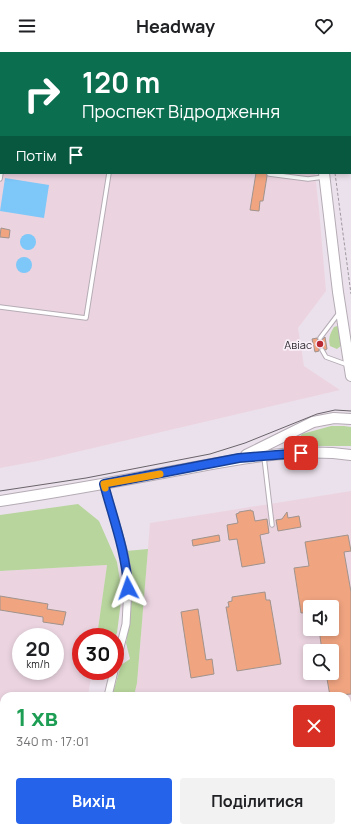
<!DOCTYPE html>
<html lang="uk">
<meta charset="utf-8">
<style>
:root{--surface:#fff;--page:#f2f2f2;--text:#202124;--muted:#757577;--accent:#2563eb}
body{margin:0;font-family:Manrope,sans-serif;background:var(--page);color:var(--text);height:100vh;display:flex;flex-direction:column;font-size:15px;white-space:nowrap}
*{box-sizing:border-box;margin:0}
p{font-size:13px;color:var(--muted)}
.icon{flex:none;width:22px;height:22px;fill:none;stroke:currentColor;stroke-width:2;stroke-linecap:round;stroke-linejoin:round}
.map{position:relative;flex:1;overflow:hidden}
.details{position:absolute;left:0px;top:640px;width:351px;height:140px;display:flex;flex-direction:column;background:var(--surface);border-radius:12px 12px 0 0;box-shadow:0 2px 6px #0003}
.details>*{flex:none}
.banner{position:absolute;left:0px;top:0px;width:351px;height:122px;box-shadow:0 2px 6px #0003;background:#0b6e4f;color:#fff;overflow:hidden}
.buttons{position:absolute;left:303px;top:548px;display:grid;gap:8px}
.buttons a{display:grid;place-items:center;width:36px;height:36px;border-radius:4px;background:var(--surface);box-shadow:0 2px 6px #0003;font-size:20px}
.speed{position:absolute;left:12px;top:576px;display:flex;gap:8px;font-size:20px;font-weight:700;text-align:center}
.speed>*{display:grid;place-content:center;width:52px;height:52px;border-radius:50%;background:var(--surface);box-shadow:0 2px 6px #0003;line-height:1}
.speed small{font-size:10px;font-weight:400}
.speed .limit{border:6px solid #d22;background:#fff;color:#111}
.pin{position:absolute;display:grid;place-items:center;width:34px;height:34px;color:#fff;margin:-17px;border-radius:8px;box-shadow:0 2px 6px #0006}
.me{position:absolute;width:44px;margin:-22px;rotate:356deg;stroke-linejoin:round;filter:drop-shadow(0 0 3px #0008)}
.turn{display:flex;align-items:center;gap:14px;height:84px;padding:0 16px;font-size:18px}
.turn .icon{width:52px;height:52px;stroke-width:2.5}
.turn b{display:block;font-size:28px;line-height:34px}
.then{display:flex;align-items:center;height:38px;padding:0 16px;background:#0003;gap:8px;font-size:15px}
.round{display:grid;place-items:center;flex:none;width:42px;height:42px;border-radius:4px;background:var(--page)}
.overview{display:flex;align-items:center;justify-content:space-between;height:68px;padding:0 16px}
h1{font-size:24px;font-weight:700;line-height:30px;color:#1e9e55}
.cta{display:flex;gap:8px;margin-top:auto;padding:8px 16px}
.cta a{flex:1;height:46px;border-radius:4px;background:var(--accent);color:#fff;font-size:16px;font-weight:700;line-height:46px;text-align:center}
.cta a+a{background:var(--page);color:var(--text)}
header{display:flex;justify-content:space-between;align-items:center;height:52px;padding:0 16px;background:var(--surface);font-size:18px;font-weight:700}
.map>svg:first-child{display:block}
</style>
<header><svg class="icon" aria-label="menu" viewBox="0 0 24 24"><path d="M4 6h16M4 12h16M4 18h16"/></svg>Headway<svg class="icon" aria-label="heart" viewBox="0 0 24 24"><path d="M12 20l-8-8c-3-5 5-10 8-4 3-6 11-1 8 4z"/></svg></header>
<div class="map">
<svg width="351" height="780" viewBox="0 0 351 780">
<rect width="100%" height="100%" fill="#ebe1ec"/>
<polygon fill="#e0d0e0" points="351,716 351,780 255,780 255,776 347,776 347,717"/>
<g fill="#ebd4e0" fill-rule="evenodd">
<polygon points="0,0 299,0 299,1 1,1 1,121 315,121 319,157 326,239 298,276 304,314 340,338 38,409 0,416"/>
<path d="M 351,439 L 351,716 L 347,717 L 347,644 L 134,644 L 137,631 L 150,471 ZM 310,555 L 332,555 L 332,577 L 310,577 ZM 310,599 L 332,599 L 332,621 L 310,621 Z"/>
<path d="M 107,513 L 97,585 L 81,585 L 81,619 L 92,619 L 88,644 L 4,644 L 4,776 L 62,776 L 61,780 L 0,780 L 0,519 ZM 21,585 L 55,585 L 55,619 L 21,619 Z"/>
<polygon points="97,776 255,776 255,780 95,780"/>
</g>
<g fill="#b8d59d">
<path d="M 337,274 L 339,275 L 342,293 L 337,297 L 330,294 C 328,286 330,282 334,275 Z"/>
<polygon points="331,374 344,374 351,375 351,394 305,394 301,392 298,389 299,386 302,382"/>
<polygon points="78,452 99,469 117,510 122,541 117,581 115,585 97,584 107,513 0,519 0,463"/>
<polygon points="148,497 137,631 134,644 112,644 121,613 130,607 126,591 132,547 131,518 126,499"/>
</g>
<g fill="#7dc7f9">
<polygon points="5,126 49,133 44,166 0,159"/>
<circle cx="28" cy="190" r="8"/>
<circle cx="24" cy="213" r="8"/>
</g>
<g fill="#f0a480" stroke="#a0938d">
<polygon points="256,121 266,121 267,124 263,149 260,149 259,159 250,158"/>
<polygon points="1,176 10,178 9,186 0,185"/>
<polygon points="325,285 327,297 325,298 322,295 319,296 319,299 315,300 312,287 317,286 318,289 321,289"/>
<polygon points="251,458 251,459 253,459 255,469 267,467 269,481 260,483 265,511 242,515 237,487 229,488 227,473 238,471 236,462 239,461 239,460"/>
<polygon points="287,460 288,466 299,464 301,475 278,479 276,468 282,467"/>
<polygon points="219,483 220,489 193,494 192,488"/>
<polygon points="348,483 351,499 344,500 351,540 351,642 330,644 326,621 332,621 332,599 322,599 319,577 332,577 332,555 310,555 310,560 301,561 294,516 309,514 305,490"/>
<polygon points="265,540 266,548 270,548 281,612 237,619 226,555 229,555 228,550 232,549 232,545"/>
<polygon points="0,544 48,552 47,557 66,560 63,573 43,570 43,565 0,558"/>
<polygon points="198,557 206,608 212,607 214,622 191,626 181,560"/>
</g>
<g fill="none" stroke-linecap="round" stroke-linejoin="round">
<g stroke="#b5acb5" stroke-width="5.5">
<g id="lane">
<polyline points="129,1 129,0"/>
<polyline points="0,24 1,24"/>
<polyline points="269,122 308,127 324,125"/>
<polyline points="0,127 1,121"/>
<polyline points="0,255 86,266 109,121"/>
<polyline points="320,286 339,261"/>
<polyline points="322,298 326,305 348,313"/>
<polyline points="264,405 272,473"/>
</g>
</g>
<g stroke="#b5acb5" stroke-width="9">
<g id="street">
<polyline points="104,432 124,501 127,518 128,536 126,572 115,615"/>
<polyline points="108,644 114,619"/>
<polyline points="81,780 82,776"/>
</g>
</g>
<g stroke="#b5acb5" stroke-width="12">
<g id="secondary">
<polyline points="310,0 310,1"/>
<polyline points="324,121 338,240 351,324"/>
<polyline points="246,403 313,370 334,366 351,367"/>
<path d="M 0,449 C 60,440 120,429 179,418 C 235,408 294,395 351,403"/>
</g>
</g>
<g stroke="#9e979f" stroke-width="1" stroke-dasharray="3 2" stroke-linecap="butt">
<polyline points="319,0 319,1"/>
<polyline points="335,121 351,242"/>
</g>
<use href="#lane" stroke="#fff" stroke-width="3.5"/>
<use href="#street" stroke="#fff" stroke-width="7"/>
<use href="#secondary" stroke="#fff" stroke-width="10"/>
<polyline stroke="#69636a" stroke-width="1" points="0,439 86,426 210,402 245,391 317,362 335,358 351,359"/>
</g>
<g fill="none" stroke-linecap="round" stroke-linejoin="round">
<g stroke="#184099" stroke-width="10">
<path id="route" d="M 128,536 C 126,500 113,466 104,432 L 239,406 L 301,401"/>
</g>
<use href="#route" stroke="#2563eb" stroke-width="7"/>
<polyline stroke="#f59e0b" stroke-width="7" points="105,436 104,432 160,422"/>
</g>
<circle fill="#b92933" stroke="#f9eff9" stroke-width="1.5" cx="320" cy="292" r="4"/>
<g text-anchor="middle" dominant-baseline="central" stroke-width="3.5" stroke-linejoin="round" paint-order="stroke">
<g font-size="11" fill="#302c30" stroke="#f9eff9" text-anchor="end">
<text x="312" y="292">Авіас</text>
</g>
</g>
</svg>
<div class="buttons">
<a><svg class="icon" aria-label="sound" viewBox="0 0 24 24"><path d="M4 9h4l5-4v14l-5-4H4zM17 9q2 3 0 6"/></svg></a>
<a><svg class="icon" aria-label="search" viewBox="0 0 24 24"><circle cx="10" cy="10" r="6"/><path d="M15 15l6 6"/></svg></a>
</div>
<div class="speed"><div>20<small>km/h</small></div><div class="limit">30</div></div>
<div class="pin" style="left:301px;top:401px;background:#d93025"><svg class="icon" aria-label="arrive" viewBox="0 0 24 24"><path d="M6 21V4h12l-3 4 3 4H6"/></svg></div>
<svg class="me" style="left:128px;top:536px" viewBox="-20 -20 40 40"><path d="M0-17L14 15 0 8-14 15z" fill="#2563eb" stroke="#fff" stroke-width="4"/></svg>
<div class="banner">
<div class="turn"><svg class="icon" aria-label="right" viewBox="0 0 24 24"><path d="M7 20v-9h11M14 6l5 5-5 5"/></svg><div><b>120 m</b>Проспект Відродження</div></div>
<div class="then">Потім<svg class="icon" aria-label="arrive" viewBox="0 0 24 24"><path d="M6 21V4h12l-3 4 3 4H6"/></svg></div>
</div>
<section class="details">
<div class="overview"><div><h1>1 хв</h1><p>340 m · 17:01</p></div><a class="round" style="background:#d93025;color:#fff"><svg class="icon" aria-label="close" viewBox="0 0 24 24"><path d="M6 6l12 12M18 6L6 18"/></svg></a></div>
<div class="cta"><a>Вихід</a><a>Поділитися</a></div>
</section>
</div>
